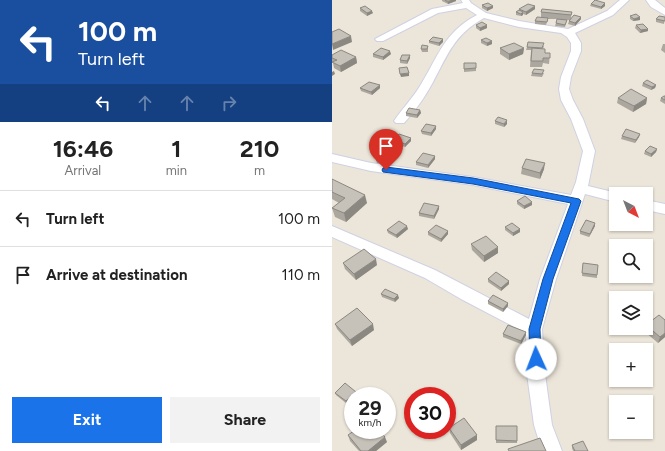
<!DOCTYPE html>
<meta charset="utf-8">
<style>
:root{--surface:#fff;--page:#f2f2f2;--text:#222;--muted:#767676;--line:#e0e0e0;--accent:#1a73e8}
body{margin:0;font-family:Figtree,sans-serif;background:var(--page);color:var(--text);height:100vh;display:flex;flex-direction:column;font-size:15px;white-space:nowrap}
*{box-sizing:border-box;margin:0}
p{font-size:13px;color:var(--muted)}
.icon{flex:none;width:22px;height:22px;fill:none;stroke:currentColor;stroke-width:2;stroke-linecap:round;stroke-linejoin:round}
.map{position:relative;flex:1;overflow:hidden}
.sheet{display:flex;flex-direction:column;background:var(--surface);width:332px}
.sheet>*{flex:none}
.banner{background:#1a4fa0;color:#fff;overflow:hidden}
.needle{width:26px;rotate:138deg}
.buttons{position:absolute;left:277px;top:187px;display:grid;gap:8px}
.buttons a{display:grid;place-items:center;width:44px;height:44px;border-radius:0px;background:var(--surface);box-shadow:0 1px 3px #0004;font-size:20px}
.speed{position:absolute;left:12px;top:387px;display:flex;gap:8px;font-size:20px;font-weight:700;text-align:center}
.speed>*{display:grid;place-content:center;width:52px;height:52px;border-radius:50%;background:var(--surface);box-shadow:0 1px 3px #0004;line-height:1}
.speed small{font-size:10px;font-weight:400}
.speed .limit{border:6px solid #d22;background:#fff;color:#111}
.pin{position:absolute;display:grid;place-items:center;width:34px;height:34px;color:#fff;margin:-41px -17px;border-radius:50% 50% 50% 0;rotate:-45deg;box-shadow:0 0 4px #0007}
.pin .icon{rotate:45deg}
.me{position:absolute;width:44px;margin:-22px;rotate:358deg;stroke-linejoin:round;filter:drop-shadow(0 0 3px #0008)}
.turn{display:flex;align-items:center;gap:14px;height:84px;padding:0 12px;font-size:18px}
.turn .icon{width:52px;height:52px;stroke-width:2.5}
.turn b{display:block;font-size:28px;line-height:34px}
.lanes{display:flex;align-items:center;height:38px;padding:0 12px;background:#0003;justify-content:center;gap:20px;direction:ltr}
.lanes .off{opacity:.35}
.eta{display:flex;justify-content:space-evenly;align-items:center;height:68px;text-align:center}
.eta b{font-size:24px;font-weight:700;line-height:28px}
.primary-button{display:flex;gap:8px;margin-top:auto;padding:8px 12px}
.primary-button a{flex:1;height:46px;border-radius:0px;background:var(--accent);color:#fff;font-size:16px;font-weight:700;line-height:46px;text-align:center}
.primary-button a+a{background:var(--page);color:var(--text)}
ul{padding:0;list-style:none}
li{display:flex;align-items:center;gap:12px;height:56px;padding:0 12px;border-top:1px solid var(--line)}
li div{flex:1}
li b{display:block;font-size:15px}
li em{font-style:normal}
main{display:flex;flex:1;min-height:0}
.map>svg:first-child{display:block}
</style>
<main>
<section class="sheet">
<div class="banner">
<div class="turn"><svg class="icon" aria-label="left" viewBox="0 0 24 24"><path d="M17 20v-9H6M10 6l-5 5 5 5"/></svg><div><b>100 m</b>Turn left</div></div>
<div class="lanes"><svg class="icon" aria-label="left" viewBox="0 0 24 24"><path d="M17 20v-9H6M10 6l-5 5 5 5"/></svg><svg class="icon off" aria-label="ahead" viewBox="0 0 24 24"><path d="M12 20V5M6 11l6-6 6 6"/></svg><svg class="icon off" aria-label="ahead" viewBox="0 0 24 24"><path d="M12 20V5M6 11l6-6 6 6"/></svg><svg class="icon off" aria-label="right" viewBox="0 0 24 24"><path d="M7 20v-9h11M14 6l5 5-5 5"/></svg></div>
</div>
<div class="eta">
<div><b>16:46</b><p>Arrival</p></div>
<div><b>1</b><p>min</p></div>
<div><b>210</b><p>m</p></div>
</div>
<ul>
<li><svg class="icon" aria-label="left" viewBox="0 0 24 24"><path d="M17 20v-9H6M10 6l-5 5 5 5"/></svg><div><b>Turn left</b></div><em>100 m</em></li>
<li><svg class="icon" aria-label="arrive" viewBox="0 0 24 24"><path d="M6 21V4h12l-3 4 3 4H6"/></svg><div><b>Arrive at destination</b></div><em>110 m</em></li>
</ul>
<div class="primary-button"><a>Exit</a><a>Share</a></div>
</section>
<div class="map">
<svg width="333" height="451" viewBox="0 0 333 451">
<rect width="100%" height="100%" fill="#ece5d9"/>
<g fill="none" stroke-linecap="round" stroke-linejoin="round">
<g stroke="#ced1e3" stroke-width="2">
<g id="street">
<path d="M 129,0 L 137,0 L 139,3 L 154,13 L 187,21 L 236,29 L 275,11 L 288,0 L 297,0 L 281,15 L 243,33 L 249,43 L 249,51 L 239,77 L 237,89 L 241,100 L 251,119 L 263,151 L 256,186 L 289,194 L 284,194 L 284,202 L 253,194 L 224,279 L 210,329 L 213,374 L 220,425 L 230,451 L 210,451 L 202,425 L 195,374 L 194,333 L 129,299 L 93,278 L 0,237 L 0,226 L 103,270 L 197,319 L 208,279 L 236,204 L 141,185 L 39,171 L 0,162 L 0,154 L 39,163 L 141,177 L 239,195 L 244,182 L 251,151 L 239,119 L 229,100 L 227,89 L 229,77 L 239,51 L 239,43 L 235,37 L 229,33 L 187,27 L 152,18 C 122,35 116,54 101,82 C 93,97 83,111 72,123 L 64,123 L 62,121 C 70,109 80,99 88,86 C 106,57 112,32 145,15 L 134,8 L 106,13 L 51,41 L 45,41 L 43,39 L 100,9 L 131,3 Z"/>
<polygon points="314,0 323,0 333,8 333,15 319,7"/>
<polygon points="314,200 333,204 333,214 314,210"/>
</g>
</g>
<use href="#street" fill="#fff" fill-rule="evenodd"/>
</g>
<g fill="#aba79f">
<polygon points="110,0 124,0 124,1 116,4 110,1"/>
<polygon points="259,4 273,6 269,9 258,6"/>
<polygon points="150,5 161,6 161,8 155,11 150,8"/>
<polygon points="28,8 41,13 35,16 28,11"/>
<polygon points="187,9 203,9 194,15 191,14 191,15 189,16 184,15 184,12 187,10"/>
<polygon points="209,12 240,12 239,18 249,17 249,19 243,26 236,24 237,21 237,20 235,20 233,27 223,26 224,23 225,19 216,19 214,25 203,24 203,21 209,17"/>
<polygon points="298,16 308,17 308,20 301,21 298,19"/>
<polygon points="333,17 332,24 324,22 324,19"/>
<polygon points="144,25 155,28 148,31 144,28"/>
<polygon points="304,25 316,29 316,31 308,33 303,28"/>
<polygon points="111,39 111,42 107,46 97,43 97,41"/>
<polygon points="149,40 160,44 155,46 149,43"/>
<polygon points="331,44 333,44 333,53 329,50"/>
<polygon points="96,46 96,52 90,52 89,49"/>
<polygon points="212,46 211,49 213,53 218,53 217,64 211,63 210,67 198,67 199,50 194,50 195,47"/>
<polygon points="168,48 192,48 191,54 177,60 168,54"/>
<polygon points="41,54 59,54 51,60 41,57"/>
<polygon points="0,55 24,57 25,63 9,72 2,68 1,63 0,63"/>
<polygon points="78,55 78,58 75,64 68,63 68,60"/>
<polygon points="132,63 144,63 144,71 132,72"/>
<polygon points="200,73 212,73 210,77 199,76"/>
<polygon points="311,83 324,85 323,88 319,90 310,86"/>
<polygon points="48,85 48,88 40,95 29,91 28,88"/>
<polygon points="333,96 333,104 328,101 329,98"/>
<polygon points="286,98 315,98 314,104 301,112 285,103"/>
<polygon points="88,110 89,113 85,118 74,116 74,113"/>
<polygon points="163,121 175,124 172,127 163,124"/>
<polygon points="104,129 99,136 90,134 89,131"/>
<polygon points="308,134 307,137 303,143 289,139 290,136"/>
<polygon points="79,138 79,141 73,147 62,143 61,140"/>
<polygon points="325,149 324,152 319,157 312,154 313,151"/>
<polygon points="103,156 103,159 96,168 84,165 84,162"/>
<polygon points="62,159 58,165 45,163 44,160"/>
<polygon points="190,168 212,169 208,179 189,174"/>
<polygon points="0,179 35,203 14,222 3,217 0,208 7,203 0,199"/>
<polygon points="185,201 200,205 192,209 185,204"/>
<polygon points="107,206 107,209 102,219 87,216 87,213"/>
<polygon points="263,226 257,237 248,234 248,231"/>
<polygon points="173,227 188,229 188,232 181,236 173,230"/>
<polygon points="76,229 65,238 56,233 55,230"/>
<polygon points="96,232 116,234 109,242 96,235"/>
<polygon points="139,244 166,253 152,262 140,250"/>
<polygon points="11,263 45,265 24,280 13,269"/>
<polygon points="251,263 265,275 265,278 250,276"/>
<polygon points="156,279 177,284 169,291 156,282"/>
<polygon points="49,294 67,298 63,302 50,297"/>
<polygon points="156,301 176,306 171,312 156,304"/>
<polygon points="3,324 42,330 20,346 5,329"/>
<polygon points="314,325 333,337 326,343 312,331 313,328 314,328"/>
<polygon points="171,334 194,335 189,344 171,337"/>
<polygon points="3,393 25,394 23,396 21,396 15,404 4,395"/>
<rect x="164" y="426" width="21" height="17"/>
<polygon points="117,428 145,435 145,440 129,450 118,433"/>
<polygon points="16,435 55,442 44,451 27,451 18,441"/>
<polygon points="240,445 256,451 241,451 240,448"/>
</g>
<g fill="#8b8882">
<polygon points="120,0 124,0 124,1 116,4 116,2"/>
<polygon points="273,3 273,6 269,9 269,7"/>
<polygon points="161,6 161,8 155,11 155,8"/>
<polygon points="203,6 203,9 194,15 194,12"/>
<polygon points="40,11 41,13 35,16 35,13"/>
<polygon points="191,12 191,15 189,16 189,14"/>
<polygon points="249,17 249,19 243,26 243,23"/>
<polygon points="308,17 308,20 301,21 302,19"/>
<polygon points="155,25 155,28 148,31 148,28"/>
<polygon points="316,29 316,31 308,33 309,30"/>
<polygon points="19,36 20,42 1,50 0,44"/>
<polygon points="111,39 111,42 107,46 107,43"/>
<polygon points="160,41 160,44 155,46 155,43"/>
<polygon points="192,48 191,54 177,60 177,54"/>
<polygon points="58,51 59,54 51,60 51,57"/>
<polygon points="78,55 78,58 75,64 75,61"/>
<polygon points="24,57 25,63 9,72 8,66"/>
<polygon points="2,71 3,74 0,76 0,72"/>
<polygon points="77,73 77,76 69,77 68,74"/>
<polygon points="48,85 48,88 40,95 39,92"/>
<polygon points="324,85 323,88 319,90 320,87"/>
<polygon points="315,98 314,104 301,112 302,106"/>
<polygon points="88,110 89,113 85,118 85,115"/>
<polygon points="175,120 175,124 172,127 172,124"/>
<polygon points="104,126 104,129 99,136 99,133"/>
<polygon points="308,134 307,137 303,143 304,140"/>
<polygon points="79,138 79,141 73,147 73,144"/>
<polygon points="325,149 324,152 319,157 319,154"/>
<polygon points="61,156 62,159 58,165 57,162"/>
<polygon points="103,156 103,159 96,168 96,165"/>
<polygon points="213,163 212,169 208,179 208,173"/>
<polygon points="33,195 35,203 14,222 12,213"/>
<polygon points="200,202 200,205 192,209 192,206"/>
<polygon points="107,206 107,209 102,219 102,216"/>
<polygon points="263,223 263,226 257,237 258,234"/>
<polygon points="75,226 76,229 65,238 64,235"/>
<polygon points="188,229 188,232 181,236 181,233"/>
<polygon points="116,231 116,234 109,242 109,239"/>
<polygon points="166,247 166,253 152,262 152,256"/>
<polygon points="44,259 45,265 24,280 22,274"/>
<polygon points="177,281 177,284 169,291 169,288"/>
<polygon points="66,295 67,298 63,302 62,299"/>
<polygon points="176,303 176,306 171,312 171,309"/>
<polygon points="41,324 42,330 20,346 18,340"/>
<polygon points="194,332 194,335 189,344 189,341"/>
<polygon points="333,333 333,337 326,343 328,337"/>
<polygon points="24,392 25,394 23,396 21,396 21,398 15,404 14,401"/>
<polygon points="145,435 145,440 129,450 129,445"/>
<polygon points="53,437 55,442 44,451 36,451"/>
</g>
<g fill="#c7c2b9" stroke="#8b8882">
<polygon points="113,0 120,0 116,2"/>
<polygon points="263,0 273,3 269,7 259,4"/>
<polygon points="156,3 161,6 155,8 150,5"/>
<polygon points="196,4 203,6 194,12 187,9"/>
<polygon points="33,6 40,11 35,13 28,8"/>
<polygon points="210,9 240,12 239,15 209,12"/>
<polygon points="187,10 191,12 189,14 184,12"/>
<polygon points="304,14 308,17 302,19 298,16"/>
<polygon points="242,15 249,17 243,23 237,21"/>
<polygon points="327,16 333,17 333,21 324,19"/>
<polygon points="205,17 216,18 215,22 203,21"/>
<polygon points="225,19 235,20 233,25 224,23"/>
<polygon points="150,22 155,25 148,28 144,25"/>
<polygon points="311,24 316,29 309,30 304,25"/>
<polygon points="7,29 19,36 0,44 0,32"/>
<polygon points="101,37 111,39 107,43 97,41"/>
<polygon points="154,38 160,41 155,43 149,40"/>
<polygon points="196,42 212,43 210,48 195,47"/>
<polygon points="182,43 192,48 177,54 168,48"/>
<polygon points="90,45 96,46 95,49 89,49"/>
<polygon points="49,48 58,51 51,57 41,54"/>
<polygon points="200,48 213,49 213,53 218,53 218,58 211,58 211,61 199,61"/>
<polygon points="9,50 24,57 8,66 0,62 5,60 0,58 0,55"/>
<polygon points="70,55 78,55 75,61 68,60"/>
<polygon points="132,63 144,63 144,68 132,69"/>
<polygon points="75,67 77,73 68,74 67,68"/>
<polygon points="202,69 212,70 210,74 200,73"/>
<polygon points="315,80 324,85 320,87 311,83"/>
<polygon points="37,82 48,85 39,92 28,88"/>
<polygon points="299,89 315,98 302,106 286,98"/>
<polygon points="332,96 333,96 333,100 329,98"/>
<polygon points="77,108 88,110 85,115 74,113"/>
<polygon points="166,117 175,120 172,124 163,121"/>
<polygon points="94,124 104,126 99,133 89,131"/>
<polygon points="294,129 308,134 304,140 290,136"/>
<polygon points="67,134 79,138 73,144 61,140"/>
<polygon points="318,146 325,149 319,154 313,151"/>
<polygon points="48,153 61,156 57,162 44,160"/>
<polygon points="91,153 103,156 96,165 84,162"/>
<polygon points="194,159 213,163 208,173 190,168"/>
<polygon points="0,179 33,195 12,213 0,208 13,198 0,192"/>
<polygon points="193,196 200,202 192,206 185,201"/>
<polygon points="92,203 107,206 102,216 87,213"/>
<polygon points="254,220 263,223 258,234 248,231"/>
<polygon points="67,221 75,226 64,235 55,230"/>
<polygon points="180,223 188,229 181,233 173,227"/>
<polygon points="104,225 116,231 109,239 96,232"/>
<polygon points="154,236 166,247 152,256 139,244"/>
<polygon points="32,249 44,259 22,274 11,263"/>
<polygon points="251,263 266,265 265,275 250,273"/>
<polygon points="164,272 177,281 169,288 156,279"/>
<polygon points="53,289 66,295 62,299 49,294"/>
<polygon points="161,295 176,303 171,309 156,301"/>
<polygon points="25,308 41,324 18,340 3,324"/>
<polygon points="327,315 333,320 333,333 328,337 314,325"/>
<polygon points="176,325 194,332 189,341 171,334"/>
<polygon points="13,383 24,392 14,401 3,393"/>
<polygon points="132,418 145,435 129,445 117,428"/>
<polygon points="164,426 185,426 185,441 164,440"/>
<polygon points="23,430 47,430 53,437 36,451 29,451 16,435"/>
<polygon points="208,438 214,451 177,451 176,449"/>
<polygon points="251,441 256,451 243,451 240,445"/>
</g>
<polygon fill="#1a73e8" stroke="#114b97" points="54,167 141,178 247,199 249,201 221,279 208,329 209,359 208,362 204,364 200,362 198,359 197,329 211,279 239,203 141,184 51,172 50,170 51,168"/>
</svg>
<div class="buttons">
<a><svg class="needle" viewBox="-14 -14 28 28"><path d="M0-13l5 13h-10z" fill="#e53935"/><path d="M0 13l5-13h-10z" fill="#767676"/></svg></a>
<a><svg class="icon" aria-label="search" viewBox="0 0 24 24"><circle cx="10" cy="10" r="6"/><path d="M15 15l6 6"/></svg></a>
<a><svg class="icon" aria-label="layers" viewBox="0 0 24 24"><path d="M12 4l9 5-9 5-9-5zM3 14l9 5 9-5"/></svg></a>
<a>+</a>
<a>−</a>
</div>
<div class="speed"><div>29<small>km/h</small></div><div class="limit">30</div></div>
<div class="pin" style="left:54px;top:170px;background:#d93025"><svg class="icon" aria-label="arrive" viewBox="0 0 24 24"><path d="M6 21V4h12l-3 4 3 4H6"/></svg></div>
<svg class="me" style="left:204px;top:359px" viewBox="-20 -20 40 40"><circle r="19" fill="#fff"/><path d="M0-13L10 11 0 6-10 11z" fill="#1a73e8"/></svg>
</div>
</main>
